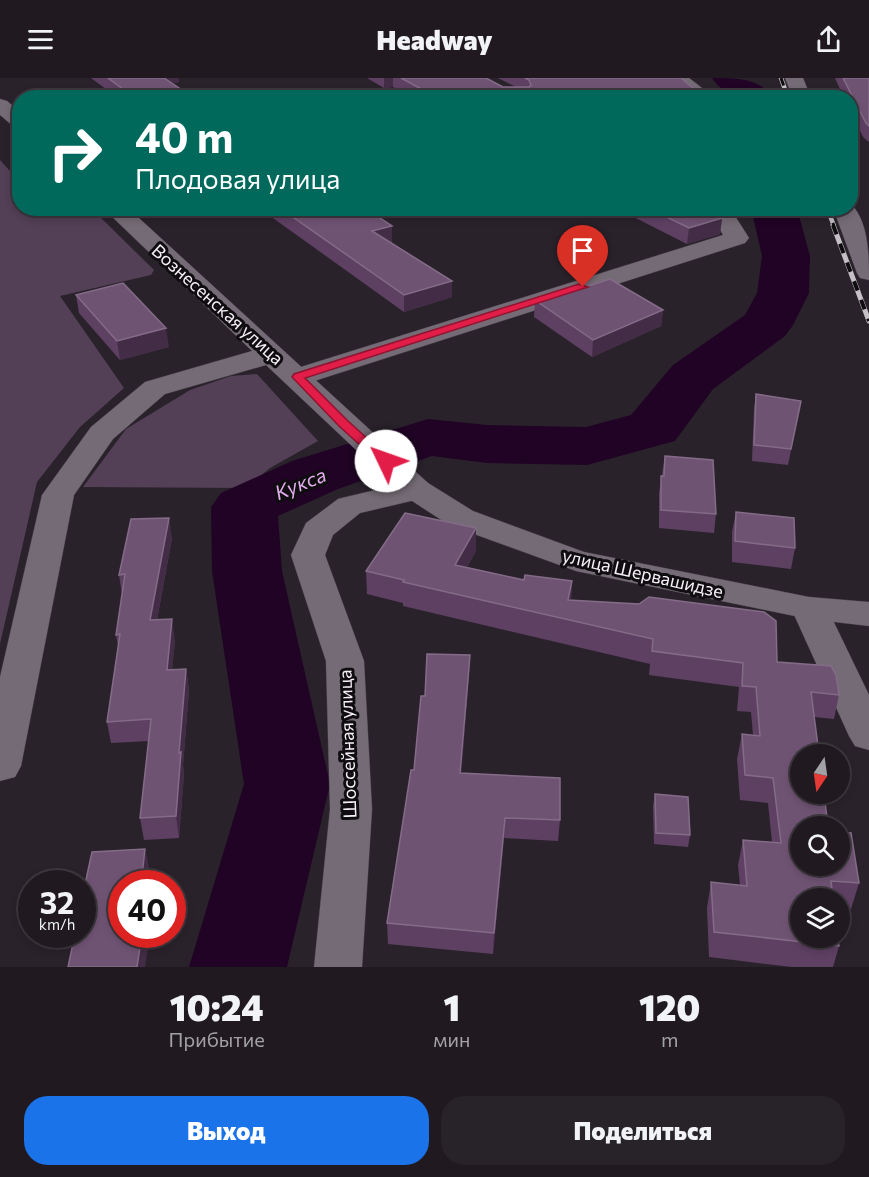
<!DOCTYPE html>
<html lang="ru">
<meta charset="utf-8">
<style>
:root{--surface:#201a20;--page:#282329;--text:#f1f3f6;--muted:#a2a1a5;--line:#3d383e;--accent:#1a73e8}
body{margin:0;font-family:Commissioner,sans-serif;background:var(--page);color:var(--text);height:100vh;display:flex;flex-direction:column;font-size:22px;white-space:nowrap}
*{box-sizing:border-box;margin:0}
p{font-size:20px;color:var(--muted)}
.icon{flex:none;width:33px;height:33px;fill:none;stroke:currentColor;stroke-width:2;stroke-linecap:round;stroke-linejoin:round}
.map{position:relative;height:889px;overflow:hidden}
.side{display:flex;flex-direction:column;background:var(--surface);flex:1}
.side>*{flex:none}
.top-card{position:absolute;left:12px;top:12px;width:846px;height:126px;border-radius:24px;box-shadow:0 3px 9px #0003,0 0 0 2px var(--line);background:#00695c;color:#fff;overflow:hidden}
.needle{width:39px;rotate:193deg}
.fabs{position:absolute;left:790px;top:666px;display:grid;gap:12px}
.fabs a{display:grid;place-items:center;width:60px;height:60px;border-radius:50%;background:var(--surface);box-shadow:0 3px 9px #0003,0 0 0 2px var(--line);font-size:30px}
.speed{position:absolute;left:18px;top:792px;display:flex;gap:12px;font-size:30px;font-weight:700;text-align:center}
.speed>*{display:grid;place-content:center;width:78px;height:78px;border-radius:50%;background:var(--surface);box-shadow:0 3px 9px #0003,0 0 0 2px var(--line);line-height:1}
.speed small{font-size:15px;font-weight:400}
.speed .limit{border:9px solid #d22;background:#fff;color:#111}
.pin{position:absolute;display:grid;place-items:center;width:51px;height:51px;color:#fff;margin:-62px -26px;border-radius:50% 50% 50% 0;rotate:-45deg;box-shadow:0 0 6px #0007}
.pin .icon{rotate:45deg}
.me{position:absolute;width:66px;margin:-33px;rotate:312deg;stroke-linejoin:round;filter:drop-shadow(0 0 4px #0008)}
.turn{display:flex;align-items:center;gap:21px;height:126px;padding:0 24px;font-size:27px}
.turn .icon{width:78px;height:78px;stroke-width:2.5}
.turn b{display:block;font-size:42px;line-height:51px}
.eta{display:flex;justify-content:space-evenly;align-items:center;height:102px;text-align:center}
.eta b{font-size:36px;font-weight:800;line-height:42px}
.cta{display:flex;gap:12px;margin-top:auto;padding:12px 24px}
.cta a{flex:1;height:69px;border-radius:24px;background:var(--accent);color:#fff;font-size:24px;font-weight:800;line-height:69px;text-align:center}
.cta a+a{background:var(--page);color:var(--text)}
header{display:flex;justify-content:space-between;align-items:center;height:78px;padding:0 24px;background:var(--surface);font-size:27px;font-weight:800}
.map>svg:first-child{display:block}
</style>
<header><svg class="icon" aria-label="menu" viewBox="0 0 24 24"><path d="M4 6h16M4 12h16M4 18h16"/></svg>Headway<svg class="icon" aria-label="share" viewBox="0 0 24 24"><path d="M12 15V3M7 8l5-5 5 5M5 13v7h14v-7"/></svg></header>
<div class="map">
<svg width="869" height="889" viewBox="0 0 869 889">
<rect width="100%" height="100%" fill="#2a222b"/>
<g fill="#533f56">
<polygon points="0,82 19,103 20,130 45,131 54,139 93,132 154,192 151,197 60,218 124,310 80,349 37,404 0,566"/>
<polygon points="257,296 318,363 270,390 246,410 83,409 126,351 190,312 231,298"/>
</g>
<g fill="none" stroke-linecap="round" stroke-linejoin="round">
<g fill="#200325" fill-rule="evenodd">
<path d="M 712,0 C 737,0 760,0 773,20 C 748,20 727,22 712,0 Z"/>
<polygon points="751,130 797,130 810,178 809,215 793,247 785,258 713,311 675,363 587,387 487,385 432,378 338,411 278,438 282,493 330,706 287,889 189,889 244,706 212,493 211,429 221,415 292,383 428,341 487,347 586,349 631,337 673,287 745,237 757,215 762,178"/>
</g>
<g stroke="#443d46" stroke-width="1">
<g id="minor">
<polygon points="668,0 689,0 715,20 693,20"/>
<polygon points="785,0 803,0 811,20 793,20"/>
<path d="M 850,125 C 869,143 869,178 869,202 L 860,200 L 857,195 L 833,130 L 850,130 Z"/>
<polygon points="708,130 730,130 749,160 745,165 308,305 298,307 288,305 284,299 288,293 723,157"/>
<polygon points="417,402 428,405 433,412 428,419 360,435 333,457 325,477 364,583 372,731 362,889 314,889 330,731 326,583 291,477 306,445 338,421"/>
<polygon points="809,519 822,522 827,530 869,617 869,672 855,668 849,658 791,530 796,522"/>
</g>
</g>
<g stroke="#443d46" stroke-width="1">
<g id="tertiary">
<polygon points="0,21 7,23 20,34 20,50 13,48 0,37"/>
<polygon points="103,130 128,130 428,405 473,433 584,474 809,519 869,524 869,548 809,541 576,493 449,447 406,419 266,287 165,316 113,361 74,417 21,688 15,699 0,703 0,599 42,417 91,349 145,304 252,273"/>
</g>
</g>
<use href="#minor" fill="#756b76" fill-rule="evenodd"/>
<use href="#tertiary" fill="#756b76" fill-rule="evenodd"/>
<g stroke="#c5bfc6" stroke-width="4.5">
<g id="rail-far1">
<polyline points="781,0 788,20"/>
<polyline points="827,130 834,148"/>
</g>
</g>
<g stroke="#c5bfc6" stroke-width="5">
<polyline id="rail" points="833,147 869,243"/>
</g>
<use href="#rail-far1" stroke="#100d11" stroke-width="3" stroke-dasharray="8" stroke-linecap="butt"/>
<use href="#rail" stroke="#100d11" stroke-width="4" stroke-dasharray="10" stroke-linecap="butt"/>
</g>
<g fill="#5e4063">
<polygon points="91,0 178,0 179,4 172,5 194,20 118,20"/>
<polygon points="367,0 486,0 503,9 516,9 498,0 681,0 701,20 413,20 393,9 384,10"/>
<polygon points="835,0 869,0 869,64 863,59 850,32 850,20 844,20"/>
<polygon points="259,130 365,130 392,164 391,164 452,219 404,234"/>
<polygon points="616,130 705,130 722,140 720,156 687,166"/>
<polygon points="76,217 169,269 120,282 79,235"/>
<polygon points="535,222 663,232 661,248 592,279 534,239"/>
<polygon points="756,316 801,323 788,387 752,383 754,331"/>
<polygon points="665,378 716,436 714,455 659,450 659,415"/>
<polygon points="736,434 795,470 791,491 732,484 732,454"/>
<polygon points="476,450 476,473 467,489 524,502 572,503 571,522 777,584 839,617 834,641 815,639 801,748 859,805 851,831 840,829 840,820 801,820 839,868 833,889 792,889 709,879 707,830 711,804 740,807 738,787 743,762 772,764 768,725 740,722 737,681 742,656 753,657 751,634 737,633 739,609 649,597 650,586 403,528 403,525 367,516 366,493"/>
<polygon points="172,460 157,542 175,562 172,592 186,591 189,612 183,687 184,696 179,760 144,762 140,740 149,663 111,665 107,644 118,568 116,557 122,516 119,497"/>
<polygon points="469,597 461,695 560,742 558,763 504,760 493,876 388,866 387,845 414,692 425,618"/>
<polygon points="655,716 690,757 688,769 654,766 653,728"/>
</g>
<g fill="#432c46">
<polygon points="156,0 178,0 179,4 157,8"/>
<polygon points="384,0 393,0 393,9 384,10"/>
<polygon points="722,140 720,156 687,166 689,150"/>
<polygon points="392,148 392,164 373,168 372,153"/>
<polygon points="452,203 452,219 404,234 404,217"/>
<polygon points="663,232 661,248 592,279 593,262"/>
<polygon points="166,250 169,269 120,282 117,263"/>
<polygon points="169,440 172,460 153,563 150,542"/>
<polygon points="476,450 476,473 455,510 455,487"/>
<polygon points="572,503 571,527 568,522"/>
<polygon points="172,541 175,562 170,613 167,592"/>
<polygon points="470,577 469,597 460,715 460,695"/>
<polygon points="186,591 189,612 183,687 184,696 179,760 176,738 179,675"/>
<polygon points="505,740 504,760 493,876 494,855"/>
<polygon points="145,771 150,793 148,806 141,806"/>
<polygon points="142,856 150,856 145,889 137,889"/>
</g>
<g fill="#6f5373" stroke="#846c88" stroke-width="1.5">
<polygon points="108,0 164,0 194,20 135,20"/>
<polygon points="401,0 486,0 503,9 529,9 531,7 529,2 525,0 681,0 701,17 686,20 438,20"/>
<polygon points="843,0 869,0 869,48 866,45"/>
<polygon points="280,130 365,130 392,148 372,153 452,203 404,217"/>
<polygon points="648,130 705,130 722,140 689,150"/>
<polygon points="610,201 663,232 593,262 535,222 579,211"/>
<polygon points="123,205 166,250 117,263 76,217"/>
<polygon points="756,316 801,323 791,371 754,367"/>
<polygon points="665,378 713,382 716,436 661,432 661,398 664,398"/>
<polygon points="736,434 794,440 795,470 735,463"/>
<polygon points="405,435 476,450 455,487 524,502 525,497 572,503 568,522 639,526 649,519 764,534 776,543 777,584 831,588 836,597 839,617 811,614 819,676 801,676 801,716 824,716 828,748 801,748 801,788 840,788 840,754 851,755 859,805 831,803 833,820 801,820 801,860 838,860 839,868 714,854 711,804 747,808 743,762 781,765 773,700 745,697 742,656 760,658 756,609 742,608 743,585 652,573 653,561 403,504 404,502 366,493"/>
<polygon points="169,440 150,542 172,541 167,592 186,591 179,675 181,674 176,738 140,740 151,641 107,644 120,556 116,557 125,496 119,497 131,441"/>
<polygon points="427,576 470,577 460,695 560,700 560,742 505,740 494,855 387,845 411,692 414,692 421,618 425,618"/>
<polygon points="655,716 688,719 690,757 656,755"/>
<polygon points="145,771 141,806 122,806 122,856 142,856 137,889 68,889 75,856 82,856 82,820 92,774"/>
</g>
<polygon fill="#e11d48" stroke="#92132f" stroke-width="1.5" points="579,206 588,209 305,300 348,343 390,381 392,383 390,386 381,386 339,348 292,299 294,296"/>
<g text-anchor="middle" dominant-baseline="central" stroke-width="6" stroke-linejoin="round" paint-order="stroke">
<g font-size="18" fill="#f6f0f7" stroke="#100d11">
<text transform="translate(218 226) rotate(42)">Вознесенская улица</text>
<text transform="translate(643 495) rotate(13)">улица Шервашидзе</text>
<text transform="translate(347 666) rotate(-92)">Шоссейная улица</text>
</g>
<g font-size="20" font-style="italic" fill="#e3acec" stroke="#100d11">
<text transform="translate(300 405) rotate(-22)">Кукса</text>
</g>
</g>
</svg>
<div class="fabs">
<a><svg class="needle" viewBox="-14 -14 28 28"><path d="M0-13l5 13h-10z" fill="#e53935"/><path d="M0 13l5-13h-10z" fill="#a2a1a5"/></svg></a>
<a><svg class="icon" aria-label="search" viewBox="0 0 24 24"><circle cx="10" cy="10" r="6"/><path d="M15 15l6 6"/></svg></a>
<a><svg class="icon" aria-label="layers" viewBox="0 0 24 24"><path d="M12 4l9 5-9 5-9-5zM3 14l9 5 9-5"/></svg></a>
</div>
<div class="speed"><div>32<small>km/h</small></div><div class="limit">40</div></div>
<div class="pin" style="left:583px;top:209px;background:#d93025"><svg class="icon" aria-label="arrive" viewBox="0 0 24 24"><path d="M6 21V4h12l-3 4 3 4H6"/></svg></div>
<svg class="me" style="left:386px;top:383px" viewBox="-20 -20 40 40"><circle r="19" fill="#fff"/><path d="M0-13L10 11 0 6-10 11z" fill="#e11d48"/></svg>
<div class="top-card">
<div class="turn"><svg class="icon" aria-label="right" viewBox="0 0 24 24"><path d="M7 20v-9h11M14 6l5 5-5 5"/></svg><div><b>40 m</b>Плодовая улица</div></div>
</div>
</div>
<section class="side">
<div class="eta">
<div><b>10:24</b><p>Прибытие</p></div>
<div><b>1</b><p>мин</p></div>
<div><b>120</b><p>m</p></div>
</div>
<div class="cta"><a>Выход</a><a>Поделиться</a></div>
</section>
